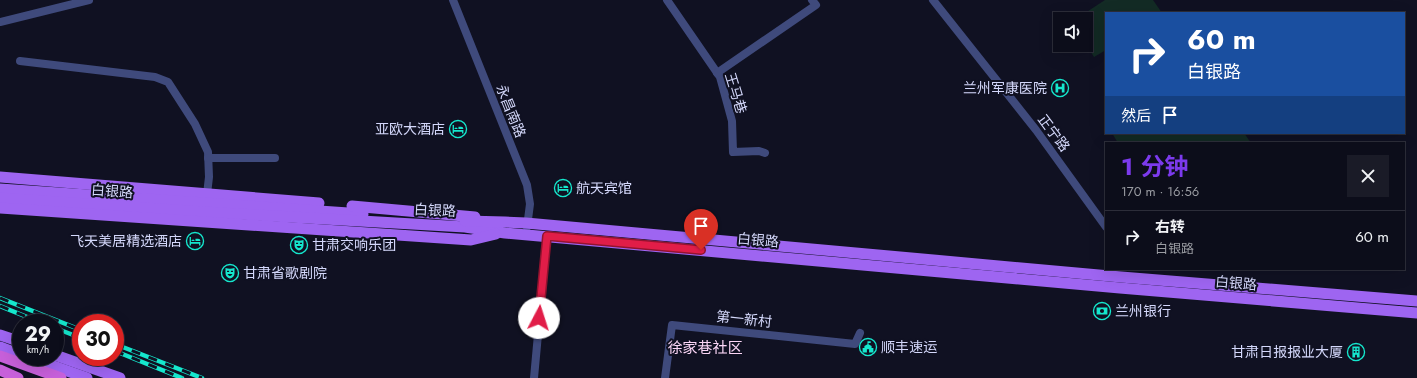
<!DOCTYPE html>
<html lang="zh">
<meta charset="utf-8">
<style>
:root{--surface:#0c0d1a;--page:#1a1b27;--text:#f1f3f6;--muted:#9a9ca2;--line:#2c2d39;--accent:#7c3aed}
body{margin:0;font-family:Jost,"Noto Sans SC",sans-serif;background:var(--page);color:var(--text);height:100vh;display:flex;flex-direction:column;font-size:15px;white-space:nowrap}
*{box-sizing:border-box;margin:0}
p{font-size:13px;color:var(--muted)}
.icon{flex:none;width:22px;height:22px;fill:none;stroke:currentColor;stroke-width:2;stroke-linecap:round;stroke-linejoin:round}
.map{position:relative;flex:1;overflow:hidden}
.sheet{position:absolute;left:1105px;top:142px;width:300px;height:128px;display:flex;flex-direction:column;background:var(--surface);border-radius:0px;box-shadow:0 4px 16px #0002,0 0 0 1px var(--line)}
.sheet>*{flex:none}
.top-card{position:absolute;left:1105px;top:12px;width:300px;height:122px;border-radius:0px;box-shadow:0 4px 16px #0002,0 0 0 1px var(--line);background:#1a4fa0;color:#fff;overflow:hidden}
.buttons{position:absolute;left:1053px;top:12px;display:grid;gap:8px}
.buttons a{display:grid;place-items:center;width:40px;height:40px;border-radius:0px;background:var(--surface);box-shadow:0 4px 16px #0002,0 0 0 1px var(--line);font-size:20px}
.speed{position:absolute;left:12px;top:314px;display:flex;gap:8px;font-size:20px;font-weight:700;text-align:center}
.speed>*{display:grid;place-content:center;width:52px;height:52px;border-radius:50%;background:var(--surface);box-shadow:0 4px 16px #0002,0 0 0 1px var(--line);line-height:1}
.speed small{font-size:10px;font-weight:400}
.speed .limit{border:6px solid #d22;background:#fff;color:#111}
.pin{position:absolute;display:grid;place-items:center;width:34px;height:34px;color:#fff;margin:-41px -17px;border-radius:50% 50% 50% 0;rotate:-45deg;box-shadow:0 0 4px #0007}
.pin .icon{rotate:45deg}
.me{position:absolute;width:44px;margin:-22px;rotate:5deg;stroke-linejoin:round;filter:drop-shadow(0 0 3px #0008)}
.turn{display:flex;align-items:center;gap:14px;height:84px;padding:0 16px;font-size:18px}
.turn .icon{width:52px;height:52px;stroke-width:2.5}
.turn b{display:block;font-size:28px;line-height:34px}
.then{display:flex;align-items:center;height:38px;padding:0 16px;background:#0003;gap:8px;font-size:15px}
.round{display:grid;place-items:center;flex:none;width:42px;height:42px;border-radius:0px;background:var(--page)}
.head{display:flex;align-items:center;justify-content:space-between;height:68px;padding:0 16px}
h1{font-size:24px;font-weight:700;line-height:30px;color:var(--accent)}
ul{padding:0;list-style:none}
li{display:flex;align-items:center;gap:12px;height:52px;padding:0 16px;border-top:1px solid var(--line)}
li div{flex:1}
li b{display:block;font-size:15px}
li em{font-style:normal}
.map>svg:first-child{display:block}
</style>
<div class="map">
<svg width="1417" height="378" viewBox="0 0 1417 378">
<rect width="100%" height="100%" fill="#101122"/>
<g fill="#132b25">
<polygon points="1105,0 1153,0 1162,13 1106,13 1106,50 1094,57 1086,44 1086,19 1076,19"/>
<polygon points="1112,133 1244,133 1251,143 1118,143"/>
</g>
<g fill="none" stroke-linecap="round" stroke-linejoin="round">
<g stroke="#3f4a7c" stroke-width="8">
<polyline points="667,0 720,77 732,121 733,152 759,151 765,153"/>
<polyline points="933,0 1036,130 1106,227"/>
<polyline points="0,22 89,0"/>
<polyline points="20,61 155,77 168,82 195,124 208,152 209,177 207,194"/>
<polyline points="717,73 816,5 812,0"/>
<polyline points="208,158 275,158"/>
<polyline points="534,378 547,236"/>
<polyline points="665,378 672,325 855,344 860,333"/>
</g>
<polyline stroke="#3f4a7c" stroke-width="8" points="453,0 527,185 530,204 527,227"/>
<g stroke="#9e65f1" stroke-width="11">
<polyline points="0,177 319,203"/>
<polyline points="0,189 363,214"/>
<polyline points="0,198 204,212 465,227 505,233 1120,288 1417,313"/>
<polyline points="352,206 475,217"/>
<polyline points="0,208 471,240 496,234"/>
<polyline points="465,221 505,222 526,223 1121,277 1417,301"/>
<polyline points="0,335 21,342"/>
<polyline points="0,347 21,355"/>
<polyline points="55,355 120,378"/>
<polyline points="28,357 87,378"/>
</g>
<g stroke="#c760da" stroke-width="11">
<polyline points="0,356 61,378"/>
<polyline points="0,370 18,378"/>
</g>
<g stroke="#15e7cd" stroke-width="4.5">
<g id="rail">
<polyline points="0,298 81,330"/>
<polyline points="0,306 42,323"/>
<polyline points="55,328 81,338"/>
<polyline points="115,344 202,378"/>
<polyline points="115,351 182,378"/>
</g>
</g>
<use href="#rail" stroke="#101122" stroke-width="3" stroke-dasharray="9" stroke-linecap="butt"/>
</g>
<g fill="none" stroke-linecap="round" stroke-linejoin="round">
<g stroke="#92132f" stroke-width="10">
<polyline id="route" points="539,318 547,236 701,250"/>
</g>
<use href="#route" stroke="#e11d48" stroke-width="7"/>
</g>
<defs>
<g id="hospital-ring" transform="scale(0.9)"><circle r="9.5" fill="#101122" stroke="#15e7cd" stroke-width="1.5"/><path d="M-5-5h3v3.5h4V-5h3V5h-3V1.5h-4V5h-3Z" fill="#15e7cd"/></g>
<g id="hotel-ring" transform="scale(0.9)"><circle r="9.5" fill="#101122" stroke="#15e7cd" stroke-width="1.5"/><path d="M-6-4.5h1.5V1H6V5H4.5V3h-9V5H-6ZM-4 0a1.8 1.8 0 1 1 3.6 0ZM.5 0V-2.5h3Q6-2.5 6 0Z" fill="#15e7cd"/></g>
<g id="theatre-ring" transform="scale(0.9)"><circle r="9.5" fill="#101122" stroke="#15e7cd" stroke-width="1.5"/><path d="M-5-5.5Q0-4 5-5.5V0Q5 5 0 6Q-5 5-5 0ZM-3.3-2.5H-1v1.5H-3.3ZM1-2.5H3.3v1.5H1ZM-2.8 1Q0 5.5 2.8 1Z" fill="#15e7cd"/></g>
<g id="bank-ring" transform="scale(0.9)"><circle r="9.5" fill="#101122" stroke="#15e7cd" stroke-width="1.5"/><path d="M-6-4H6V4H-6ZM0-2.3a2.3 2.3 0 1 0 0 4.6a2.3 2.3 0 1 0 0-4.6Z" fill="#15e7cd"/></g>
<g id="civic-ring" transform="scale(0.9)"><circle r="9.5" fill="#101122" stroke="#15e7cd" stroke-width="1.5"/><path d="M-.6-6.5H3V-4.5H.6V-3L4-1V1h2V6H-6V1h2V-1L-.6-3ZM-1.2 2.5V6h2.4V2.5Z" fill="#15e7cd"/></g>
<g id="building-ring" transform="scale(0.9)"><circle r="9.5" fill="#101122" stroke="#15e7cd" stroke-width="1.5"/><path d="M-4-6H4V6H1V3H-1V6H-4ZM-2.5-4.3h1.7v1.8h-1.7ZM.8-4.3h1.7v1.8H.8ZM-2.5-1h1.7V.8h-1.7ZM.8-1h1.7V.8H.8Z" fill="#15e7cd"/></g>
</defs>
<g fill-rule="evenodd">
<use href="#hospital-ring" x="1060" y="88"/>
<use href="#hotel-ring" x="458" y="129"/>
<use href="#hotel-ring" x="563" y="188"/>
<use href="#hotel-ring" x="195" y="241"/>
<use href="#theatre-ring" x="299" y="245"/>
<use href="#theatre-ring" x="230" y="273"/>
<use href="#bank-ring" x="1102" y="311"/>
<use href="#civic-ring" x="868" y="347"/>
<use href="#building-ring" x="1356" y="352"/>
</g>
<g text-anchor="middle" dominant-baseline="central" stroke-width="4" stroke-linejoin="round" paint-order="stroke">
<g font-size="14" fill="#d4d8fb" stroke="#101122" text-anchor="start">
<text x="1047" y="88" text-anchor="end">兰州军康医院</text>
<text x="445" y="129" text-anchor="end">亚欧大酒店</text>
<text x="576" y="188">航天宾馆</text>
<text x="182" y="241" text-anchor="end">飞天美居精选酒店</text>
<text x="312" y="245">甘肃交响乐团</text>
<text x="243" y="273">甘肃省歌剧院</text>
<text x="1115" y="311">兰州银行</text>
<text x="881" y="347">顺丰速运</text>
<text x="1343" y="352" text-anchor="end">甘肃日报报业大厦</text>
</g>
<g font-size="14" fill="#d4d8fb" stroke="#101122">
<text transform="translate(736 93) rotate(73)">王马巷</text>
<text transform="translate(511 111) rotate(68)">永昌南路</text>
<text transform="translate(1054 133) rotate(53)">正宁路</text>
<text transform="translate(112 191) rotate(4)">白银路</text>
<text transform="translate(435 210) rotate(3)">白银路</text>
<text transform="translate(758 240) rotate(5)">白银路</text>
<text transform="translate(1236 283) rotate(5)">白银路</text>
<text transform="translate(744 319) rotate(6)">第一新村</text>
</g>
<g font-size="15" fill="#fbd6f6" stroke="#101122">
<text x="705" y="348">徐家巷社区</text>
</g>
</g>
</svg>
<div class="buttons">
<a><svg class="icon" aria-label="sound" viewBox="0 0 24 24"><path d="M4 9h4l5-4v14l-5-4H4zM17 9q2 3 0 6"/></svg></a>
</div>
<div class="speed"><div>29<small>km/h</small></div><div class="limit">30</div></div>
<div class="pin" style="left:701px;top:250px;background:#d93025"><svg class="icon" aria-label="arrive" viewBox="0 0 24 24"><path d="M6 21V4h12l-3 4 3 4H6"/></svg></div>
<svg class="me" style="left:539px;top:318px" viewBox="-20 -20 40 40"><circle r="19" fill="#fff"/><path d="M0-13L10 11 0 6-10 11z" fill="#e11d48"/></svg>
<div class="top-card">
<div class="turn"><svg class="icon" aria-label="right" viewBox="0 0 24 24"><path d="M7 20v-9h11M14 6l5 5-5 5"/></svg><div><b>60 m</b>白银路</div></div>
<div class="then">然后<svg class="icon" aria-label="arrive" viewBox="0 0 24 24"><path d="M6 21V4h12l-3 4 3 4H6"/></svg></div>
</div>
<section class="sheet">
<div class="head"><div><h1>1 分钟</h1><p>170 m · 16:56</p></div><a class="round"><svg class="icon" aria-label="close" viewBox="0 0 24 24"><path d="M6 6l12 12M18 6L6 18"/></svg></a></div>
<ul>
<li><svg class="icon" aria-label="right" viewBox="0 0 24 24"><path d="M7 20v-9h11M14 6l5 5-5 5"/></svg><div><b>右转</b><p>白银路</p></div><em>60 m</em></li>
</ul>
</section>
</div>
